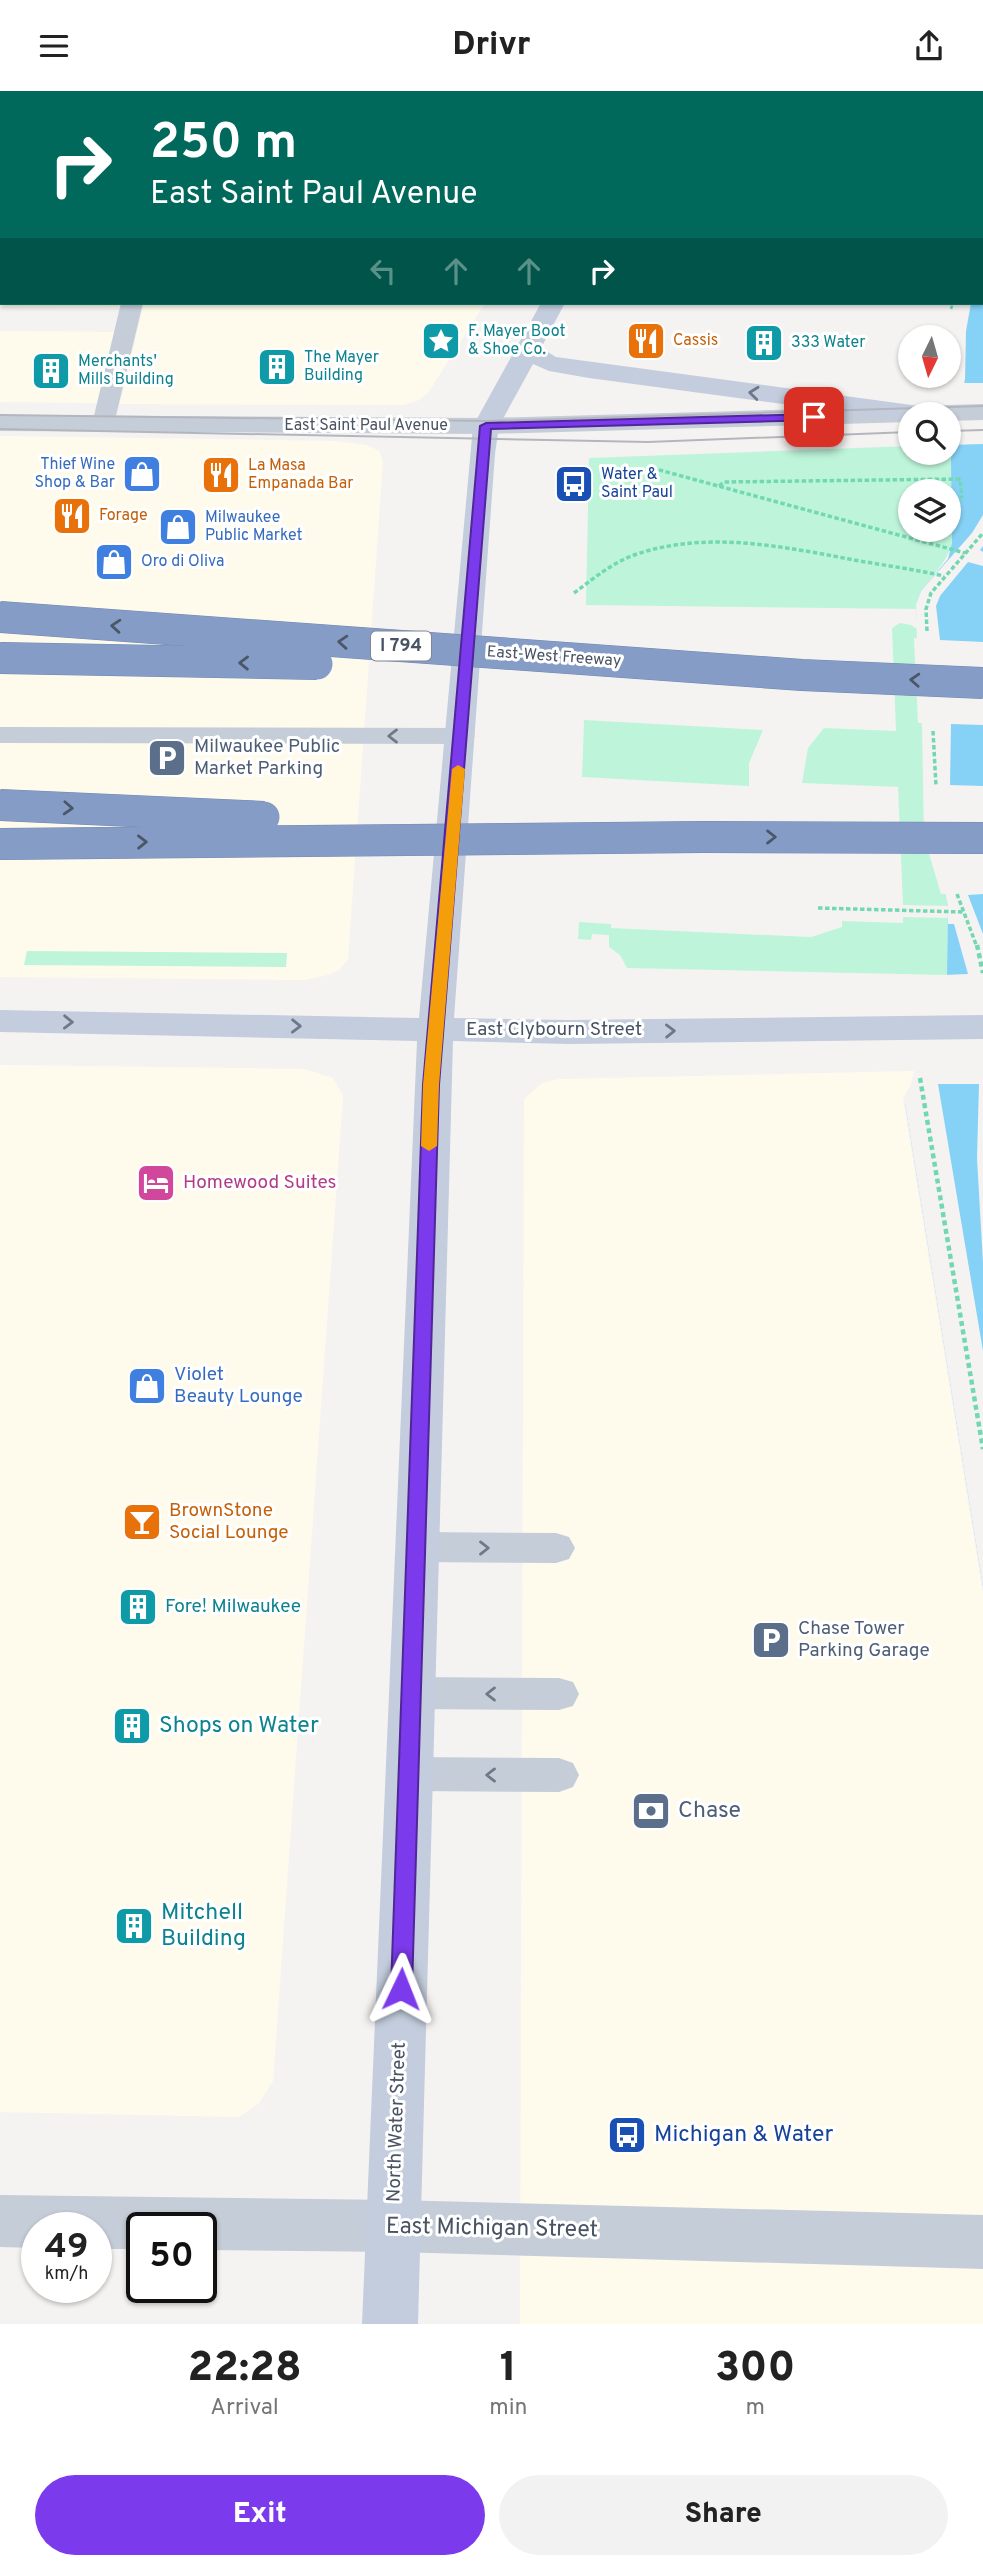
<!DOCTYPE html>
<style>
:root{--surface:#fff;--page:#f2f2f2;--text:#222;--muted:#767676;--accent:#7c3aed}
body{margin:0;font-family:Overpass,sans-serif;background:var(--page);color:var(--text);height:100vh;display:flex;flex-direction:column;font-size:26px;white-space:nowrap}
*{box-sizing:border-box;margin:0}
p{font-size:23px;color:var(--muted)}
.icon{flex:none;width:38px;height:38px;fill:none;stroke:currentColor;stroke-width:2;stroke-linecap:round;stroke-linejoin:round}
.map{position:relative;height:2233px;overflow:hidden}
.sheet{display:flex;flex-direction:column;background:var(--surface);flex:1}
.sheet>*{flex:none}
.hud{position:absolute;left:0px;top:0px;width:984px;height:214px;box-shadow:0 2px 5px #0004;background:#00695c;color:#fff;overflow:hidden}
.needle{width:46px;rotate:185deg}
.tools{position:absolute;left:898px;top:234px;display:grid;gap:14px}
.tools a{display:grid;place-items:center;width:63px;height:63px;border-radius:50%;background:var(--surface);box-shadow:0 2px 5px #0004;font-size:35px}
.speed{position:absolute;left:21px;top:2121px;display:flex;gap:14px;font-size:35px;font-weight:700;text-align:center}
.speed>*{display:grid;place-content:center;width:91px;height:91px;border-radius:50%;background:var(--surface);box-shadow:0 2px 5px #0004;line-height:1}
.speed small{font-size:18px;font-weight:400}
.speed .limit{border:4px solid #111;border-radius:10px;background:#fff;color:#111}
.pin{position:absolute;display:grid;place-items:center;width:60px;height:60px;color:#fff;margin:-30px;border-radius:14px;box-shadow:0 4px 10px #0006}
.me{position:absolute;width:77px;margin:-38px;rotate:2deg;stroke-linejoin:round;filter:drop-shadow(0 0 5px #0008)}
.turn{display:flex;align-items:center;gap:24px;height:147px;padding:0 35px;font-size:32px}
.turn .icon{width:91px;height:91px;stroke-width:2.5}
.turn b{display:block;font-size:49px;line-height:60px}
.lanes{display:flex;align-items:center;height:66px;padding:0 35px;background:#0003;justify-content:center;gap:35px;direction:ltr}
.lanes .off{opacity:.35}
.eta{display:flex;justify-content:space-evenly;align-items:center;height:119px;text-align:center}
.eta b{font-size:42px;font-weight:800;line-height:49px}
.cta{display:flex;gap:14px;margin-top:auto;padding:14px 35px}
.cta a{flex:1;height:80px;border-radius:42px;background:var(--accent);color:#fff;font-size:28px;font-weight:800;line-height:80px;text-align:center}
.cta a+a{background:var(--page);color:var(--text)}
header{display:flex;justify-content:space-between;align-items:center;height:91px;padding:0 35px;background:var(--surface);font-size:32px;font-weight:800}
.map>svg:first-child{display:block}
</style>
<header><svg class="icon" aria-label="menu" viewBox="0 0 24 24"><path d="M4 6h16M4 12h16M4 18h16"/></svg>Drivr<svg class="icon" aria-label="share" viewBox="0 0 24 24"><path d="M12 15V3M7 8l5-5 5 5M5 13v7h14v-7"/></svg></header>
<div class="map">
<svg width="983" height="2233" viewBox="0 0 983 2233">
<rect width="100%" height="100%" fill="#f5f3f2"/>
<g fill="#fefbed">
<polygon points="0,0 383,2 2,2 0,130"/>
<polygon points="0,193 2,212 124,212 122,217 0,216"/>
<polygon points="144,212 485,212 428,302 419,309 404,314 120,313"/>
<polygon points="0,240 116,241 98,312 0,311"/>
<polygon points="0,345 333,350 367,354 379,360 383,370 348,868 339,879 328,884 304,889 0,886"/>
<polygon points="0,974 304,978 333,987 343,1005 273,1990 259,2012 239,2026 0,2021"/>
<polygon points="914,980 911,993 903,1007 983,1503 983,2233 520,2233 524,1008 542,992 560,988"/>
</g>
<g fill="#bef5da" fill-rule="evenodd">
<path d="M 949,353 L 953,353 L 952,452 C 945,479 920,491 916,518 L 586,514 L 589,367 L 910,355 L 910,362 L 948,362 ZM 910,401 L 948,401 L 948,439 L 910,439 Z"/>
<polygon points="900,532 911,534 917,538 928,745 948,815 903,814 898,696 802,692 808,657 824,637 896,640 892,537"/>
<polygon points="584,629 763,639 749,672 749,695 582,686"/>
<polygon points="903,826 948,827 947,884 627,877 620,864 609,856 609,844 592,843 591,849 578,848 579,831 611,833 611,837 811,846 842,836 842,830 903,832"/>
<polygon points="27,860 287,862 286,876 24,874"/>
</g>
<polygon fill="#86d2f7" points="983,151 983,1496 905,1012 937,993 947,884 948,815 928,745 916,513 921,500 948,468 952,452 951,368 965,288 966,240 971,212 982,212"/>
<g fill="#f5f3f2">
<polygon points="960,292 983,292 983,353 949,354"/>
<polygon points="983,424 983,455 980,459 983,461 983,475 968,471 940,505 936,515 940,549 983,551 983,634 951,633 950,694 983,695 983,803 968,804 983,843 983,1172 977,1067 979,993 938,993 983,1260 983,1496 905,1012 912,990 934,989 944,884 968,883 954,833 948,833 948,815 945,803 941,803 924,746 922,632 918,632 914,547 917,547 916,513 921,500 972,442"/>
</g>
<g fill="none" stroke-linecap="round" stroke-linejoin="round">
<g stroke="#71d8b2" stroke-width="2.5" stroke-dasharray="3.5 2.5" stroke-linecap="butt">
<polyline points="951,0 957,2"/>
<polyline points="931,2 936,0"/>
<polyline points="951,218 953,212"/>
</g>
<g stroke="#71d8b2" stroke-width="3.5" stroke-dasharray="4.5 2.5" stroke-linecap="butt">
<polyline points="652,377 965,462"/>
<polyline points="719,395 724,391 960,388 962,407"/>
<path d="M 574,502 C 594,487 613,471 637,463 C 706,440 780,455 849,468 C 881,474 913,478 944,485"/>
<polyline points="927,540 926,518 931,502 983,442"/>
<polyline points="933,640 936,695"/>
<polyline points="957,803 977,856"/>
<polyline points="818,817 963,821"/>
</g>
<g stroke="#71d8b2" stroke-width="4.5" stroke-dasharray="5 3.5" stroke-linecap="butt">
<polyline points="977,854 983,882"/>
<polyline points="920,987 983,1358"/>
</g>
<g fill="#c5cdd8" fill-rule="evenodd">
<rect x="172" y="0" width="18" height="2"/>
<polygon points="121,212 143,212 114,333 111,338 95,338 92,333"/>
<polygon points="0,636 461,637 471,639 475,645 471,651 461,653 0,652"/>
<polygon points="416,1441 556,1442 569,1446 575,1457 569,1468 556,1472 416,1471 403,1467 397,1456 403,1445"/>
<polygon points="411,1586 559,1587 573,1591 579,1603 573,1615 559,1619 411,1618 397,1614 391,1602 397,1590"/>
<polygon points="408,1666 559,1667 573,1672 579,1684 573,1696 559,1701 408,1700 394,1695 388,1683 394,1671"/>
</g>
<g fill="#c5cdd8" fill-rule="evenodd">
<polygon points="983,313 983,329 948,330 948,324 910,324 910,331 486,343 0,340 0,324 486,327"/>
<polygon points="0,2104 394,2109 983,2124 983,2178 394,2161 201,2159 201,2137 142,2137 142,2158 96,2158 96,2137 37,2137 37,2157 0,2156"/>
</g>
<g fill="#c4cddd" fill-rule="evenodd">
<polygon points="663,0 685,0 662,2"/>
<polygon points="541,212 565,212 541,257 556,266 919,315 928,317 932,323 910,324 910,330 589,287 549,280 533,273 499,335 495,363 454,927 568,929 983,924 983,948 568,953 453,950 418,2233 362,2233 417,950 0,941 0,919 419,927 473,335"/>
</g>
<g stroke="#b4b6be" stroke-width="2">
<polyline points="0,324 488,330 983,315"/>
<polyline points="0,338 648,351 910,341"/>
<polyline points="948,340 983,339"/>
</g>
<g stroke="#7088b2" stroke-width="32" stroke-linecap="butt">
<g id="motorway-bridge">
<polyline points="0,526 802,584 983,592"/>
<polyline points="0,567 317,573"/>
<polyline points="0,714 264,726"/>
<polyline points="0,753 703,746 983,747"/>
</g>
</g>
<use href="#motorway-bridge" stroke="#859dc6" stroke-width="31"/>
</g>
<defs><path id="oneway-chevron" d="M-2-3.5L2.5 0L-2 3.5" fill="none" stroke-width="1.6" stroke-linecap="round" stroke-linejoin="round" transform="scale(1.75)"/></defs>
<g stroke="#6d7888">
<use href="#oneway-chevron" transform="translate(754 302) rotate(-174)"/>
<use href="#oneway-chevron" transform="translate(68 931) rotate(1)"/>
<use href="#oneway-chevron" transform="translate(296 935) rotate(1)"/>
<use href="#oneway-chevron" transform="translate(670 940) rotate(-1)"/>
</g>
<g stroke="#4b5768">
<use href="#oneway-chevron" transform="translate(116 535) rotate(-176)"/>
<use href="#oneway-chevron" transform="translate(343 551) rotate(-176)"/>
<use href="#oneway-chevron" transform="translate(244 572) rotate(-179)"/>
<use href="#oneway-chevron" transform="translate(915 589) rotate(-177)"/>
<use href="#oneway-chevron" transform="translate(68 717) rotate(3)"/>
<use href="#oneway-chevron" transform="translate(771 746)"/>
<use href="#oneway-chevron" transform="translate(142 751) rotate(-1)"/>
</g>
<g stroke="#6e7886">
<use href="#oneway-chevron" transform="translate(393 645) rotate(-180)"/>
<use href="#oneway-chevron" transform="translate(484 1457)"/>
<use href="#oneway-chevron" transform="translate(491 1603) rotate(-180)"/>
<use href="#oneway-chevron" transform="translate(491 1684) rotate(-180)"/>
</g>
<polygon fill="#7c3aed" stroke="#51269a" stroke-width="2" points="814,323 819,326 818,329 491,338 439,994 412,1898 409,1904 401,1907 394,1904 391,1898 423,994 480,335 486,332"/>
<polygon fill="#f59e0b" points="458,674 465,678 439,994 437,1055 429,1060 421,1055 423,994 452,678"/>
<defs>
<g id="sight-square" transform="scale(2.0125)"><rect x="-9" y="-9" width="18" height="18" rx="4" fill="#0f9aa8" stroke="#fff"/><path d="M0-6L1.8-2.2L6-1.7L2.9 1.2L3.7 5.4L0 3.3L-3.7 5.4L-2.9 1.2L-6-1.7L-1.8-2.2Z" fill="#fff"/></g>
<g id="restaurant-square" transform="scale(2.0125)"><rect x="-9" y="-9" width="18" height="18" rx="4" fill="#e8710a" stroke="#fff"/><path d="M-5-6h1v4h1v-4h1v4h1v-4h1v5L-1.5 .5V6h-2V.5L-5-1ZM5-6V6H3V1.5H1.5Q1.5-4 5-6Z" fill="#fff"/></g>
<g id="building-square" transform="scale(2.0125)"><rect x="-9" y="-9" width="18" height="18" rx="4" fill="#0f9aa8" stroke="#fff"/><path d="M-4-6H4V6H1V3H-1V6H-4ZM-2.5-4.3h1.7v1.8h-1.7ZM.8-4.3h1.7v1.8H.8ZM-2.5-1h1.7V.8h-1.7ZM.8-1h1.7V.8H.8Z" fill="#fff"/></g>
<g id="shop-square" transform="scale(2.0125)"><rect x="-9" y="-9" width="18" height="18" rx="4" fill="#3f7fe0" stroke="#fff"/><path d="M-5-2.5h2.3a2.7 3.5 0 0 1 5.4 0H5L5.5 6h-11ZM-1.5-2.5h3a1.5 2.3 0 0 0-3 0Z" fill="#fff"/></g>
<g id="bus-square" transform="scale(2.0125)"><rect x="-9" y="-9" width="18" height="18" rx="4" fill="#1a4fb4" stroke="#fff"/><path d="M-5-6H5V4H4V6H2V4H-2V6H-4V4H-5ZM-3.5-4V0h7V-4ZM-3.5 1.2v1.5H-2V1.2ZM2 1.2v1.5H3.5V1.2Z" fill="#fff"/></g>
<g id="parking-square" transform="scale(2.0125)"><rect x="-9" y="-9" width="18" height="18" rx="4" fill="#5c6f8a" stroke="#fff"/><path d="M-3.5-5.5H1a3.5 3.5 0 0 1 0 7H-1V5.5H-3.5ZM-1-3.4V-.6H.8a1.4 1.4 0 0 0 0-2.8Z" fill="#fff"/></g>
<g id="hotel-square" transform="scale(2.0125)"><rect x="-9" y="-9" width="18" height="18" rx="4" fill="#d1479c" stroke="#fff"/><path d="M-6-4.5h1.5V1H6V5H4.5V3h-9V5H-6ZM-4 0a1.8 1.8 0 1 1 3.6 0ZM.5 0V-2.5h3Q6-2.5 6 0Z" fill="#fff"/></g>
<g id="bar-square" transform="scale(2.0125)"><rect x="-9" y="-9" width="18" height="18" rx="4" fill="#e8710a" stroke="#fff"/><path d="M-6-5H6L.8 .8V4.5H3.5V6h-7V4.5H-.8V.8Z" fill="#fff"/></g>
<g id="bank-square" transform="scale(2.0125)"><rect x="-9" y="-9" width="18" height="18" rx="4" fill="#5c6f8a" stroke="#fff"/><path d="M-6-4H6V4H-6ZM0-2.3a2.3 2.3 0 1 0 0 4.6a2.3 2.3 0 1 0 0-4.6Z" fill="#fff"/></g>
</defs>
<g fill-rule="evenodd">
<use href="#sight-square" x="441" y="250"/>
<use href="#restaurant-square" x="646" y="250"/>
<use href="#building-square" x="764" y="252"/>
<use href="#building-square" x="277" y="276"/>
<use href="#building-square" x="51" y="280"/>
<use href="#shop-square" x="142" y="383"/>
<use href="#restaurant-square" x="221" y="384"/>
<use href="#bus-square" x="574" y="393"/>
<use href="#restaurant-square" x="72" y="425"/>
<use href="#shop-square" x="178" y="436"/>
<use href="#shop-square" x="114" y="471"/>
<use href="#parking-square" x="167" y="667"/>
<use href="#hotel-square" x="156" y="1092"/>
<use href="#shop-square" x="147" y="1295"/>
<use href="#bar-square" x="142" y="1431"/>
<use href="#building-square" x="138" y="1516"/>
<use href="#parking-square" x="771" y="1549"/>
<use href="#building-square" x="132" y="1635"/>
<use href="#bank-square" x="651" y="1720"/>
<use href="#building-square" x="134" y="1835"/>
<use href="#bus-square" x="627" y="2044"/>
</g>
<g text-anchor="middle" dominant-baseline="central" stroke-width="6" stroke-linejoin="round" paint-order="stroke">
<g font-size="16" fill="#0d838f" stroke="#fff" text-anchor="start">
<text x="468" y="241">F. Mayer Boot<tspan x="468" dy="18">&amp; Shoe Co.</tspan></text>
<text x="791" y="252">333 Water</text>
<text x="304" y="267">The Mayer<tspan x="304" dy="18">Building</tspan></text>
<text x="78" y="271">Merchants'<tspan x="78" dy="18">Mills Building</tspan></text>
</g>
<g font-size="16" fill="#c56008" stroke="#fff" text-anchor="start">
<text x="673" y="250">Cassis</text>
<text x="248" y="375">La Masa<tspan x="248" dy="18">Empanada Bar</tspan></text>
<text x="99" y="425">Forage</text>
</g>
<g font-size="16" fill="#485363" stroke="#fff">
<text x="366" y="335">East Saint Paul Avenue</text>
<text transform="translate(554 566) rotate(4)">East-West Freeway</text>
</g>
<g font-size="16" fill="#366cbe" stroke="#fff" text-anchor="start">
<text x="115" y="374" text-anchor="end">Thief Wine<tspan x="115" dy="18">Shop &amp; Bar</tspan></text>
<text x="205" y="427">Milwaukee<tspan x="205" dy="18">Public Market</tspan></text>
<text x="141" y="471">Oro di Oliva</text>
</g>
<g font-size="16" fill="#164399" stroke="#fff" text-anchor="start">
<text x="601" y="384">Water &amp;<tspan x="601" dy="18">Saint Paul</tspan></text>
</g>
<rect fill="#fff" stroke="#7f8792" stroke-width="2" x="371" y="540.5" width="60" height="29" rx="5"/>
<g font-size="18" font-weight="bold" fill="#485363">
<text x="401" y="555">I 794</text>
</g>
<g font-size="19" fill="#4e5e75" stroke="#fff" text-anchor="start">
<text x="194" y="656">Milwaukee Public<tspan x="194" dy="22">Market Parking</tspan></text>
<text x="798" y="1538">Chase Tower<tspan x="798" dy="22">Parking Garage</tspan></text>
</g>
<g font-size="19" fill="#485363" stroke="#fff">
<text x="554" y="939">East Clybourn Street</text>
<text transform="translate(397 2031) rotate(-88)">North Water Street</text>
</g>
<g font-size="19" fill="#b23c85" stroke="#fff" text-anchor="start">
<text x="183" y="1092">Homewood Suites</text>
</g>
<g font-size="19" fill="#366cbe" stroke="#fff" text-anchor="start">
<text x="174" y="1284">Violet<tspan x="174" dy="22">Beauty Lounge</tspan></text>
</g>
<g font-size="19" fill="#c56008" stroke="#fff" text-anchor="start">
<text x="169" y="1420">BrownStone<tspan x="169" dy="22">Social Lounge</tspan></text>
</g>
<g font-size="19" fill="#0d838f" stroke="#fff" text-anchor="start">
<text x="165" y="1516">Fore! Milwaukee</text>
</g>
<g font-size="23" fill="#0d838f" stroke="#fff" text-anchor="start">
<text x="159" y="1635">Shops on Water</text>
<text x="161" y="1822">Mitchell<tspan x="161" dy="26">Building</tspan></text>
</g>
<g font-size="23" fill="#4e5e75" stroke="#fff" text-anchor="start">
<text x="678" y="1720">Chase</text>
</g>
<g font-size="23" fill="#164399" stroke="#fff" text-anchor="start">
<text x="654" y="2044">Michigan &amp; Water</text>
</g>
<g font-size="23" fill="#485363" stroke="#fff">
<text transform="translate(492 2138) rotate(1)">East Michigan Street</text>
</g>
</g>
</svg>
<div class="tools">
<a><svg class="needle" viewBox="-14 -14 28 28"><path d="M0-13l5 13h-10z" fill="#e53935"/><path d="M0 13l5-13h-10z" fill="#767676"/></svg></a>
<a><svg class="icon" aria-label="search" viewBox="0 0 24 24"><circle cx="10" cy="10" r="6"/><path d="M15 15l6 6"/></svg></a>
<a><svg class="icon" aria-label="layers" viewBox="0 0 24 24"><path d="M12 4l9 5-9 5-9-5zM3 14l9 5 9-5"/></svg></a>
</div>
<div class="speed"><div>49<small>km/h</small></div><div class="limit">50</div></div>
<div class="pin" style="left:814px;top:326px;background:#d93025"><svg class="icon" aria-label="arrive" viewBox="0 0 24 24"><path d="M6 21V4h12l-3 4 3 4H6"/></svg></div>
<svg class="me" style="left:401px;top:1898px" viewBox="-20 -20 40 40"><path d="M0-17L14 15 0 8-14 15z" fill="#7c3aed" stroke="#fff" stroke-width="4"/></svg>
<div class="hud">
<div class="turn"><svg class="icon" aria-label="right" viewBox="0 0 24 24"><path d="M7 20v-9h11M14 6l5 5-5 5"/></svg><div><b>250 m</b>East Saint Paul Avenue</div></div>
<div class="lanes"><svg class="icon off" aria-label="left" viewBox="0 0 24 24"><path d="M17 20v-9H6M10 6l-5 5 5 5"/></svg><svg class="icon off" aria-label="ahead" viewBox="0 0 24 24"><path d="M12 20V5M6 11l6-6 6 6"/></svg><svg class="icon off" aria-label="ahead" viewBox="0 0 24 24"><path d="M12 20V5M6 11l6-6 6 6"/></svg><svg class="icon" aria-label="right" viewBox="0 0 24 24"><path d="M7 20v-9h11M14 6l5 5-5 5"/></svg></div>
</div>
</div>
<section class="sheet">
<div class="eta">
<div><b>22:28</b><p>Arrival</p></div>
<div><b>1</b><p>min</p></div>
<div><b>300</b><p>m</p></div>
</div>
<div class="cta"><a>Exit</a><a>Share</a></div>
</section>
